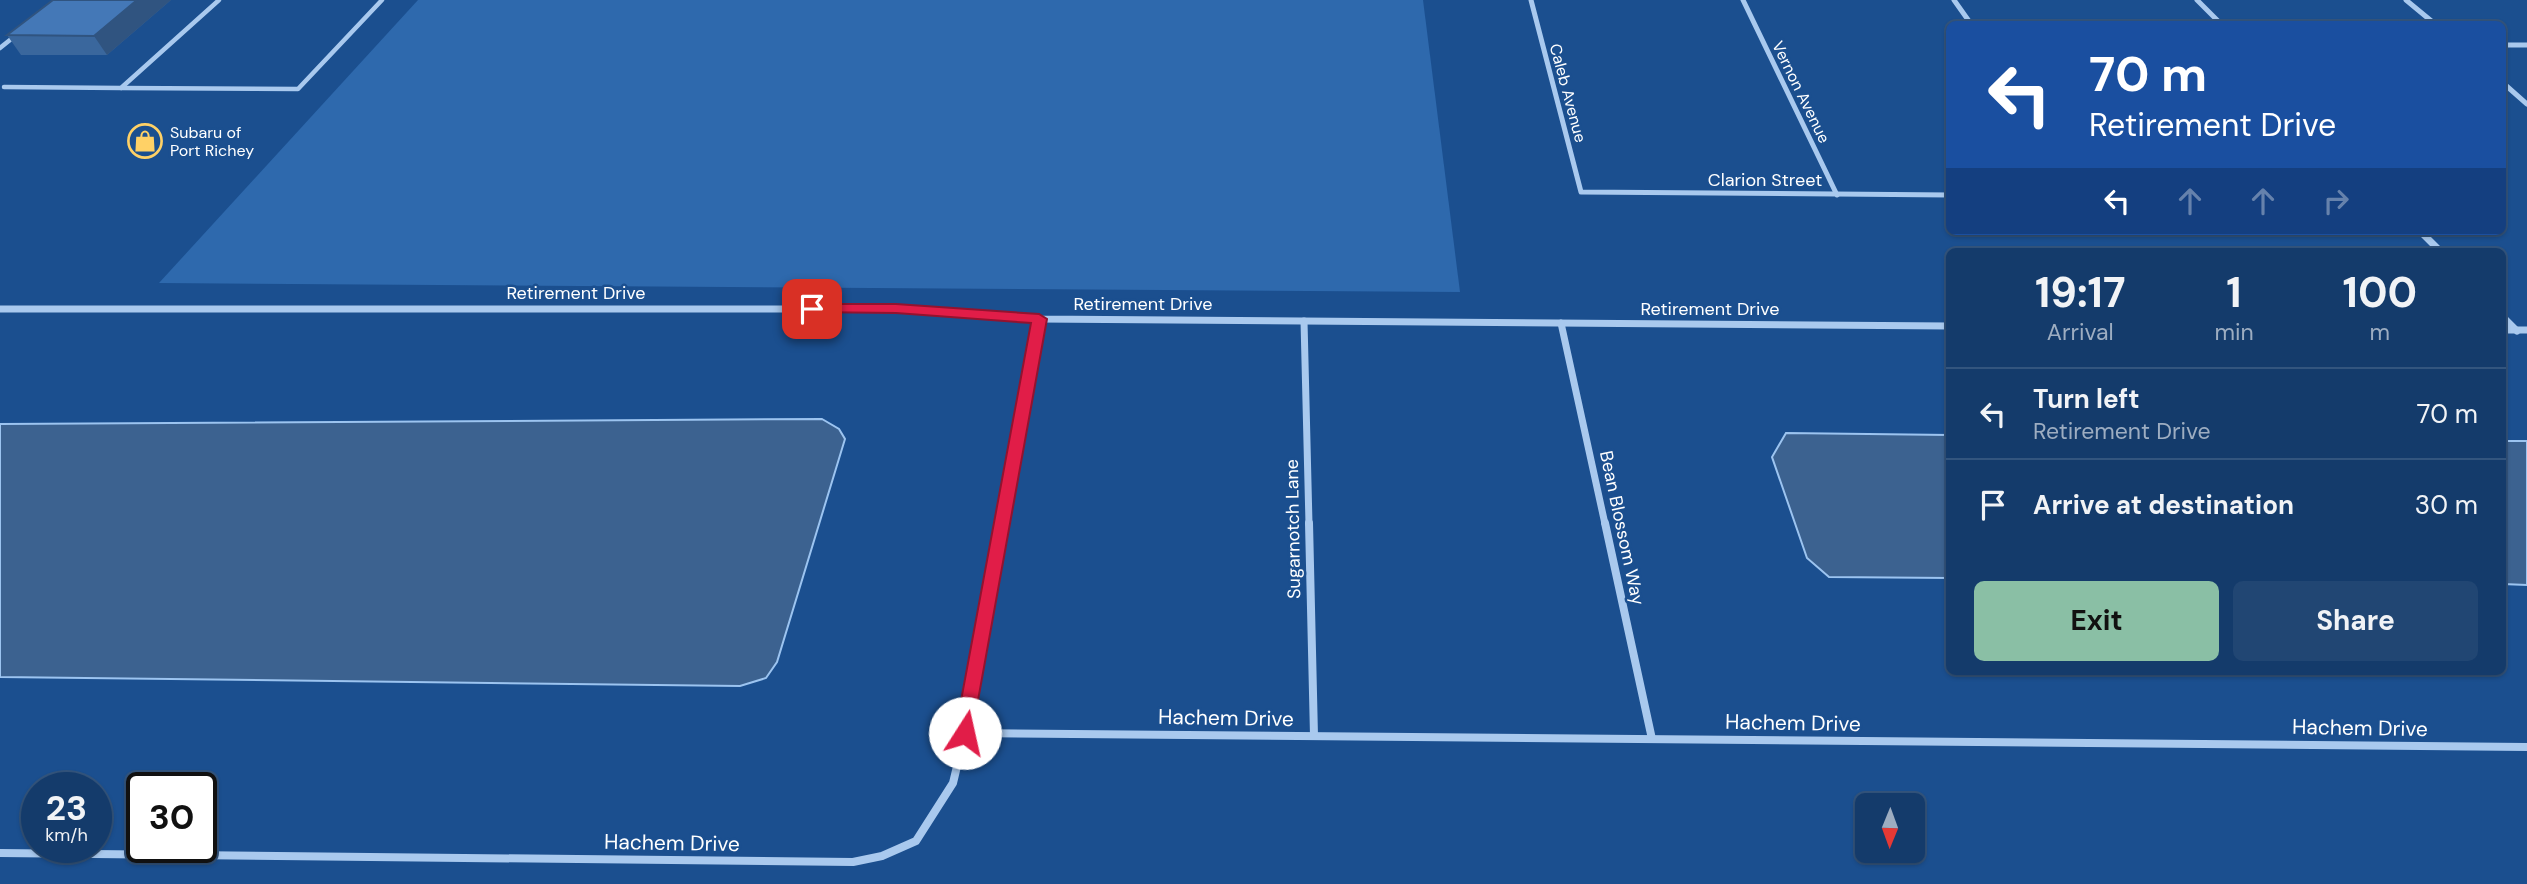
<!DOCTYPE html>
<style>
:root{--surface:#143b6b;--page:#214673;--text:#f1f3f6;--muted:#9dadc1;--line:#33557e;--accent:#8abfa5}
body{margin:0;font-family:"DM Sans",sans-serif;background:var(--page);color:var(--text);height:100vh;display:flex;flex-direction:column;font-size:26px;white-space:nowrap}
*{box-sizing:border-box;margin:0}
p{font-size:23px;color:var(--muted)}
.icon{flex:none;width:38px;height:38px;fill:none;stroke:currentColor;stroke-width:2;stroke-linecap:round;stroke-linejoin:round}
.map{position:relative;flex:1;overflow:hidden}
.details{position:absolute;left:1946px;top:248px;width:560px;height:427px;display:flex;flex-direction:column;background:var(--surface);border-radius:10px;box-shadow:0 2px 5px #0004,0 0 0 2px var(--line)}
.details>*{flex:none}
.top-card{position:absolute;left:1946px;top:21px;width:560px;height:214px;border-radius:10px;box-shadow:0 2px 5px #0004,0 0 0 2px var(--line);background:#1a4fa0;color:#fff;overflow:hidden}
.needle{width:46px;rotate:181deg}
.buttons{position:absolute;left:1855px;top:793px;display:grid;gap:14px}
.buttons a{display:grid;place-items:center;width:70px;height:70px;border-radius:10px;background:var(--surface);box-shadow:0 2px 5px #0004,0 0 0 2px var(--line);font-size:35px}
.speed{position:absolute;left:21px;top:772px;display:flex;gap:14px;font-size:35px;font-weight:700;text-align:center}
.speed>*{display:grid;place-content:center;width:91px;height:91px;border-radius:50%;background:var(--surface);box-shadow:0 2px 5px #0004,0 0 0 2px var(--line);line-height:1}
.speed small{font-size:18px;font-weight:400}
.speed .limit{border:4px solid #111;border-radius:10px;background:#fff;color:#111}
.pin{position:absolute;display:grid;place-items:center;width:60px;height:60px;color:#fff;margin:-30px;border-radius:14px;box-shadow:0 4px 10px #0006}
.me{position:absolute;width:77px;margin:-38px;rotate:10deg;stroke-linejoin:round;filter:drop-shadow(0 0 5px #0008)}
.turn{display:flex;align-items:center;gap:24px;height:147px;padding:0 28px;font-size:32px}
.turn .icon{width:91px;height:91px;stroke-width:2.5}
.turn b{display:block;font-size:49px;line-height:60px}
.lanes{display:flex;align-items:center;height:66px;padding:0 28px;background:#0003;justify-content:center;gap:35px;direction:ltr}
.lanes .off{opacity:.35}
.eta{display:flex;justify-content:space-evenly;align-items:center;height:119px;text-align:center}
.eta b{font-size:42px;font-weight:700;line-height:49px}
.action{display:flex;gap:14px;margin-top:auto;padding:14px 28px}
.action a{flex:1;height:80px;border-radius:10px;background:var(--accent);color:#111;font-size:28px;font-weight:700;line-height:80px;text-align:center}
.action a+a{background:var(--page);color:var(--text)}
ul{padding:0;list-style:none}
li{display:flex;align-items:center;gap:21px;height:91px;padding:0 28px;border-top:2px solid var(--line)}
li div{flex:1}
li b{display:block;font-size:26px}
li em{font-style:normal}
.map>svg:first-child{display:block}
</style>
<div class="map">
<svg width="2527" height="884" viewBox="0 0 2527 884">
<rect width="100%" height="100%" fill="#1b4f8f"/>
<polygon fill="#2e69ad" points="418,0 1423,0 1460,292 159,283"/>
<g fill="#3c6290" stroke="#9cc4f0" stroke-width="2">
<polygon points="822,419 839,429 845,439 777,662 766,678 740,686 0,677 0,424"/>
<polygon points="1786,433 1949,435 1949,578 1829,577 1807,558 1772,457"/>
<polygon points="2503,441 2527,441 2527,585 2503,584"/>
</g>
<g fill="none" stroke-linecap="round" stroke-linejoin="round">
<g stroke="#a9c9ee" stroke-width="4.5">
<polyline points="0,48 15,36"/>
<polyline points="4,87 121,88 219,0"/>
<polyline points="121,88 298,89 382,0"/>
</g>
<g stroke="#a9c9ee" stroke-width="5">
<polyline points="1531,0 1581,192 1950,195"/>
<polyline points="1743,0 1837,195"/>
<polyline points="1954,0 1971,24"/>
<polyline points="2197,0 2221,24"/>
<polyline points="2406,0 2435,24"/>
<polyline points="2502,45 2527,45"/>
<polyline points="2502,82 2527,104"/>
<polyline points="2420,231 2423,234"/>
</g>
<g stroke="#a9c9ee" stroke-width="7">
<polyline points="2421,232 2441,252"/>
<polyline points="0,309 896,309 1039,319 1950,326"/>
<polyline points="2502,316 2517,331"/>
<polyline points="1304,321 1309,524"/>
<polyline points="1561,323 1605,524"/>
<polyline points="2502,330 2527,330"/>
<polyline points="1002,524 1039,319"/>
</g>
<g stroke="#a9c9ee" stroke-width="8">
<polyline points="1309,523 1314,736"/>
<polyline points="1605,523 1652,739"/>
<polyline points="965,733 2527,747"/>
<polyline points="0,853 853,862 882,856 916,841 953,783 965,733 1003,523"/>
</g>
</g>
<polygon fill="#3a679d" points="171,0 107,55 21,55 7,35"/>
<polygon fill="#305480" points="137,0 171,0 107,55 94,36"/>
<polygon fill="#4478b7" stroke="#305480" stroke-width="2" points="53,0 137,0 94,36 7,35"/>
<polygon fill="#e11d48" stroke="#92132f" stroke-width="2" points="812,304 896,304 1039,314 1047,319 971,739 965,741 958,739 955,733 1031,323 896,313 807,312 804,309 807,306"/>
<defs>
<g id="shop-ring" transform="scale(1.75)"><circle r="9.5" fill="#1b4f8f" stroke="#ffd166" stroke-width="1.5"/><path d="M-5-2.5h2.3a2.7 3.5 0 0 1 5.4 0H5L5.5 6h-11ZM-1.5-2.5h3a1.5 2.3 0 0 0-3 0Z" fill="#ffd166"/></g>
</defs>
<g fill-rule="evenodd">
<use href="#shop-ring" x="145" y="141"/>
</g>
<g text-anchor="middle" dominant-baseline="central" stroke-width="5" stroke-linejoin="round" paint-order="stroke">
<g font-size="16" fill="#fff" stroke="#1b4f8f">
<text transform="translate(1801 92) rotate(64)">Vernon Avenue</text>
<text transform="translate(1568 93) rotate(75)">Caleb Avenue</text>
</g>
<g font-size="16" fill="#fff" stroke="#1b4f8f" text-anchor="start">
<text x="170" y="132">Subaru of<tspan x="170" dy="18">Port Richey</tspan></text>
</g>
<g font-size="18" fill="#fff" stroke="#1b4f8f">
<text x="1765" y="180">Clarion Street</text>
<text x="576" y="293">Retirement Drive</text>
<text x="1143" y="304">Retirement Drive</text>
<text x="1710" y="309">Retirement Drive</text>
<text transform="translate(1622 528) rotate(78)">Bean Blossom Way</text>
<text transform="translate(1293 529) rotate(-91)">Sugarnotch Lane</text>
</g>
<g font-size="21" fill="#fff" stroke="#1b4f8f">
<text transform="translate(1226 718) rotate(1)">Hachem Drive</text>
<text transform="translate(1793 723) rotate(1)">Hachem Drive</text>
<text transform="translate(2360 728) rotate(1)">Hachem Drive</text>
<text transform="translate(672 843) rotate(1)">Hachem Drive</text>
</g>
</g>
</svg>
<div class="buttons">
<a><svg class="needle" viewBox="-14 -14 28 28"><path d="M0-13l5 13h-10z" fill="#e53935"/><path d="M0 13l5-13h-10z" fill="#9dadc1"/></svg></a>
</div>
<div class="speed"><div>23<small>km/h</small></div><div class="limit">30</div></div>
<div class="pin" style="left:812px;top:309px;background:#d93025"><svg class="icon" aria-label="arrive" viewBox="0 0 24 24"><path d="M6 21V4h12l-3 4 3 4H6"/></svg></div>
<svg class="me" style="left:965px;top:733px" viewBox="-20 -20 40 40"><circle r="19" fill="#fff"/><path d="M0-13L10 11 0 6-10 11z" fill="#e11d48"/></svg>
<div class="top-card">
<div class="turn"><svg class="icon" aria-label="left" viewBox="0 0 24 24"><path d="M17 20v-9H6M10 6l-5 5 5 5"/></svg><div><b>70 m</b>Retirement Drive</div></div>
<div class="lanes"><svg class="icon" aria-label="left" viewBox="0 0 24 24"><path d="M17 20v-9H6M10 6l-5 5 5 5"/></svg><svg class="icon off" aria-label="ahead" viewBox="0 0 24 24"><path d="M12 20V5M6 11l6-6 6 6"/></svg><svg class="icon off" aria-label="ahead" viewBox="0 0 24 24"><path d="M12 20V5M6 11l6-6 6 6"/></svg><svg class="icon off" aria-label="right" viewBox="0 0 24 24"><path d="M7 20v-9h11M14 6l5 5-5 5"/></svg></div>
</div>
<section class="details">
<div class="eta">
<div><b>19:17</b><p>Arrival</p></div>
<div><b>1</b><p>min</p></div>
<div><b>100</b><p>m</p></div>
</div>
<ul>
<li><svg class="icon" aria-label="left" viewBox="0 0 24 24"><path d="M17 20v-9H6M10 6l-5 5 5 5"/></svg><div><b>Turn left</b><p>Retirement Drive</p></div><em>70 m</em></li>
<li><svg class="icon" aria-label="arrive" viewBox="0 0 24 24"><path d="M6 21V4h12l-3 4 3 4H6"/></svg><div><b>Arrive at destination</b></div><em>30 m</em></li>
</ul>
<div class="action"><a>Exit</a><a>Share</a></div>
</section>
</div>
